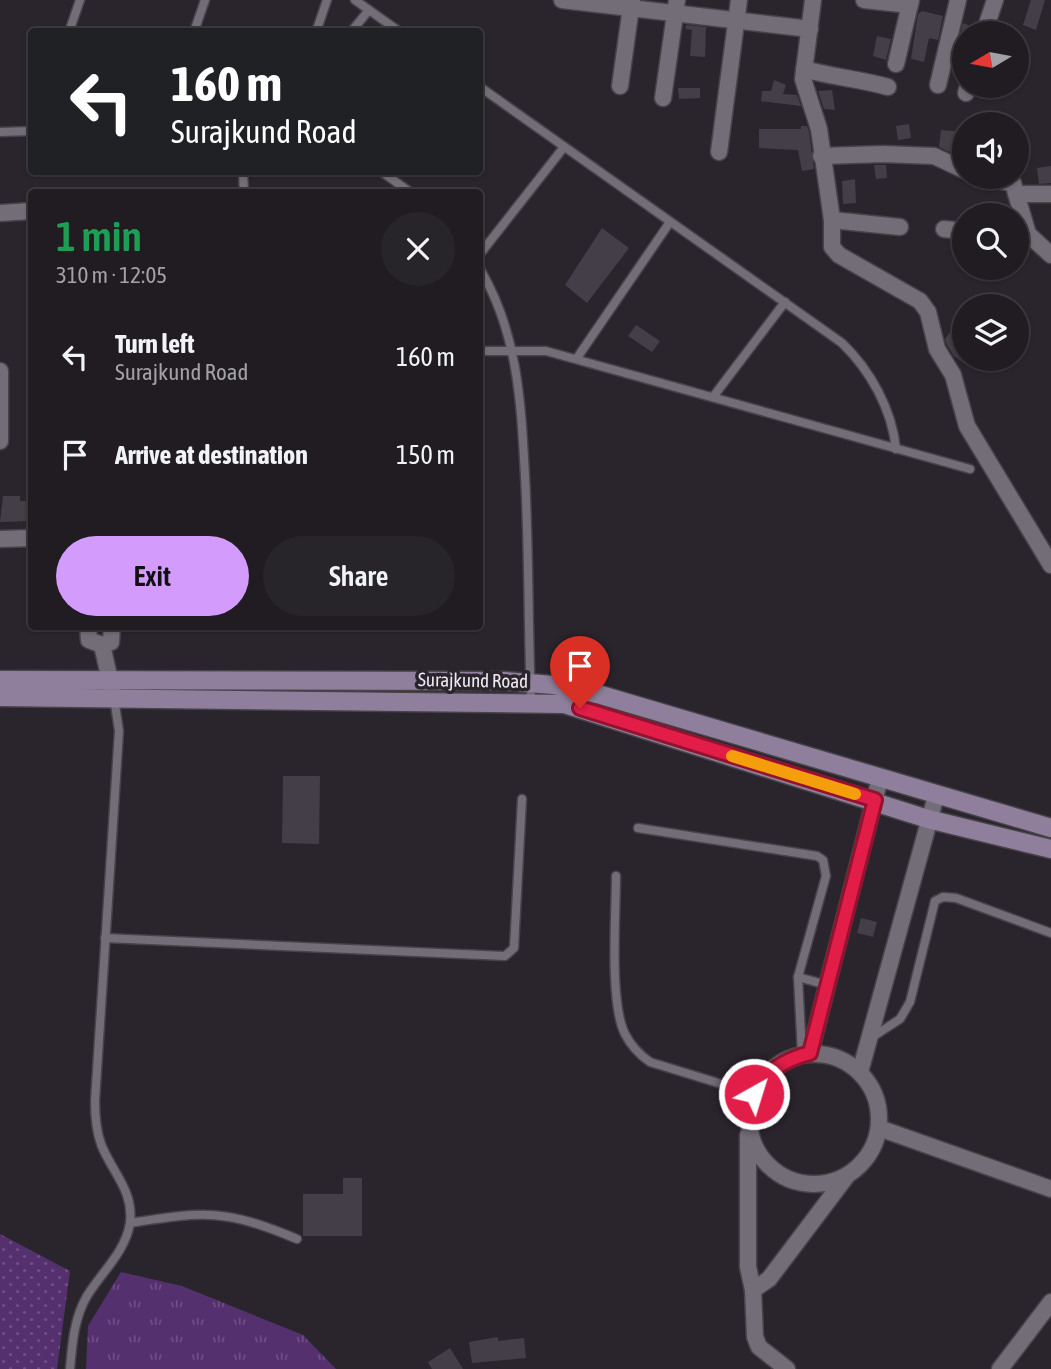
<!DOCTYPE html>
<meta charset="utf-8">
<style>
:root{--surface:#201c22;--page:#28252a;--text:#f1f3f6;--muted:#a2a1a5;--line:#3d3a40;--accent:#d39cfc}
body{margin:0;font-family:"Asap Condensed",sans-serif;background:var(--page);color:var(--text);height:100vh;display:flex;flex-direction:column;font-size:26px;white-space:nowrap}
*{box-sizing:border-box;margin:0}
p{font-size:23px;color:var(--muted)}
.icon{flex:none;width:38px;height:38px;fill:none;stroke:currentColor;stroke-width:2;stroke-linecap:round;stroke-linejoin:round}
.map{position:relative;flex:1;overflow:hidden}
.panel{position:absolute;left:28px;top:189px;width:455px;height:441px;display:flex;flex-direction:column;background:var(--surface);border-radius:7px;box-shadow:0 2px 5px #0004,0 0 0 2px var(--line)}
.panel>*{flex:none}
.guide{position:absolute;left:28px;top:28px;width:455px;height:147px;border-radius:7px;box-shadow:0 2px 5px #0004,0 0 0 2px var(--line);background:#202124;color:#fff;overflow:hidden}
.needle{width:46px;rotate:260deg}
.tools{position:absolute;left:952px;top:21px;display:grid;gap:14px}
.tools a{display:grid;place-items:center;width:77px;height:77px;border-radius:50%;background:var(--surface);box-shadow:0 2px 5px #0004,0 0 0 2px var(--line);font-size:35px}
.pin{position:absolute;display:grid;place-items:center;width:60px;height:60px;color:#fff;margin:-72px -30px;border-radius:50% 50% 50% 0;rotate:-45deg;box-shadow:0 0 7px #0007}
.pin .icon{rotate:45deg}
.me{position:absolute;width:77px;margin:-38px;rotate:39deg;stroke-linejoin:round;filter:drop-shadow(0 0 5px #0008)}
.turn{display:flex;align-items:center;gap:24px;height:147px;padding:0 28px;font-size:32px}
.turn .icon{width:91px;height:91px;stroke-width:2.5}
.turn b{display:block;font-size:49px;line-height:60px}
.round{display:grid;place-items:center;flex:none;width:74px;height:74px;border-radius:37px;background:var(--page)}
.head{display:flex;align-items:center;justify-content:space-between;height:119px;padding:0 28px}
h1{font-size:42px;font-weight:600;line-height:52px;color:#1e9e55}
.button{display:flex;gap:14px;margin-top:auto;padding:14px 28px}
.button a{flex:1;height:80px;border-radius:42px;background:var(--accent);color:#111;font-size:28px;font-weight:600;line-height:80px;text-align:center}
.button a+a{background:var(--page);color:var(--text)}
ul{padding:0;list-style:none}
li{display:flex;align-items:center;gap:21px;height:98px;padding:0 28px}
li div{flex:1}
li b{display:block;font-size:26px}
li em{font-style:normal}
.map>svg:first-child{display:block}
</style>
<div class="map">
<svg width="1051" height="1369" viewBox="0 0 1051 1369">
<defs>
<pattern id="grass-tufts" width="24" height="20" patternUnits="userSpaceOnUse" patternTransform="scale(1.75)"><rect width="24" height="20" fill="#55306f"/><path d="M3 7l-1-3M5 7V3M7 7l1-3M15 17l-1-3M17 17v-4M19 17l1-3" fill="none" stroke="#6e4e84"/></pattern>
<pattern id="park-dots" width="8" height="8" patternUnits="userSpaceOnUse" patternTransform="scale(1.75)"><rect width="8" height="8" fill="#55306f"/><path d="M2 2h.1M6 6h.1" fill="none" stroke="#6e4e84" stroke-width="1.8" stroke-linecap="round"/></pattern>
</defs>
<rect width="100%" height="100%" fill="#2a252d"/>
<polygon fill="url(#grass-tufts)" points="121,1272 182,1286 303,1335 336,1369 86,1369 88,1326"/>
<polygon fill="url(#park-dots)" points="0,1234 70,1271 57,1369 0,1369"/>
<g fill="#433e47">
<polygon points="1031,0 1045,0 1036,30 1023,25"/>
<polygon points="922,11 943,16 938,40 929,38 924,62 911,59 918,14"/>
<polygon points="963,23 975,28 974,33 964,33 964,69 953,65"/>
<polygon points="686,25 706,27 705,57 690,56 692,30 686,29"/>
<polygon points="877,36 891,39 886,60 873,56"/>
<polygon points="774,80 786,85 783,94 797,95 801,106 761,101 762,91 771,91"/>
<polygon points="678,88 700,88 700,98 679,99"/>
<polygon points="832,90 835,110 824,109 818,91"/>
<polygon points="909,124 911,138 898,140 896,126"/>
<polygon points="801,126 807,126 809,131 814,169 802,171 798,150 759,148 759,129 801,129"/>
<polygon points="941,130 964,132 964,159 939,147"/>
<polygon points="874,165 886,165 887,178 876,179"/>
<polygon points="1051,166 1051,183 1039,184 1037,168"/>
<polygon points="855,179 856,203 843,204 842,181"/>
<polygon points="602,228 629,248 587,303 565,285"/>
<polygon points="636,325 660,341 652,352 628,336"/>
<polygon points="950,332 964,341 964,363 954,356 947,345 945,339"/>
<polygon points="3,496 20,496 20,501 32,501 32,521 0,522"/>
<polygon points="283,776 320,776 319,844 282,843"/>
<polygon points="861,918 877,922 873,937 857,933"/>
<polygon points="343,1178 362,1178 362,1236 303,1236 303,1194 343,1194"/>
<polygon points="498,1337 498,1341 524,1338 526,1358 472,1363 469,1342"/>
<polygon points="450,1348 463,1369 432,1369 428,1362"/>
</g>
<g fill="none" stroke-linecap="round" stroke-linejoin="round">
<g stroke="#464349" stroke-width="11">
<g id="service">
<polyline points="355,0 400,32"/>
<polyline points="69,32 80,0"/>
<polyline points="194,32 205,0"/>
<polyline points="316,32 327,0"/>
<polyline points="351,32 369,10"/>
<path d="M 480,87 L 842,343 C 870,370 892,409 896,449"/>
<polyline points="0,132 32,131"/>
<polyline points="243,172 244,192"/>
<polyline points="382,172 410,192"/>
<polyline points="480,254 564,147"/>
<path d="M 480,269 C 518,333 521,403 525,476 C 529,551 528,626 531,701"/>
<polyline points="480,351 546,351 970,469"/>
<polyline points="577,358 670,222"/>
<polyline points="713,397 785,302"/>
<polyline points="638,828 817,856 823,860 826,876 798,977 802,1055"/>
<path d="M 616,876 C 616,914 609,1002 625,1034 C 631,1046 640,1055 650,1062 L 754,1094"/>
<polyline points="105,938 505,956 514,948 522,799"/>
<polyline points="798,977 827,985"/>
<polyline points="871,1038 900,1019 910,1002 935,901 943,897 956,898 1051,933"/>
<path d="M 130,1223 C 205,1211 225,1209 297,1239"/>
<path d="M 70,1369 C 72,1345 74,1318 87,1296 C 101,1273 126,1251 130,1223 C 134,1190 111,1171 101,1144 C 96,1130 95,1116 95,1101 L 119,731 L 114,698"/>
</g>
</g>
<g stroke="#464349" stroke-width="19">
<g id="minor">
<polyline points="562,0 810,29"/>
<polyline points="813,0 803,79 819,129 832,220 832,247 839,255 920,301 928,312 937,349 953,375 967,426 1051,565"/>
<polyline points="864,0 910,5"/>
<polyline points="984,33 995,0"/>
<polyline points="896,64 911,0"/>
<path d="M 804,69 C 832,77 860,79 888,87"/>
<polyline points="938,85 958,0"/>
<polyline points="620,86 632,0"/>
<polyline points="966,93 968,86"/>
<polyline points="663,98 677,0"/>
<polyline points="719,152 739,0"/>
<polyline points="821,156 883,154 934,156 964,170"/>
<polyline points="977,177 1013,183 1028,234 1051,255"/>
<polyline points="1016,194 1051,194"/>
<polyline points="0,213 32,211"/>
<polyline points="832,220 900,227"/>
<polyline points="944,229 964,231"/>
<polyline points="0,371 0,441"/>
<polyline points="0,539 32,538"/>
<polyline points="88,626 89,640 102,645 111,642 112,626"/>
<polyline points="102,645 114,698"/>
<polyline points="810,1053 880,778"/>
<circle cx="814" cy="1119" r="65"/>
<polyline points="860,1072 936,796"/>
<polyline points="879,1128 1051,1189"/>
<polyline points="748,1135 748,1267 753,1290 755,1337 759,1347 787,1369"/>
<polyline points="753,1290 769,1279 846,1177"/>
<polyline points="1000,1369 1051,1302"/>
</g>
</g>
<g stroke="#464349" stroke-width="21">
<g id="secondary">
<polyline points="0,680 505,681 553,685 601,695 1051,828"/>
<polyline points="0,697 564,704 928,819 1051,849"/>
</g>
</g>
<use href="#service" stroke="#726d77" stroke-width="8"/>
<use href="#minor" stroke="#726d77" stroke-width="16"/>
<use href="#secondary" stroke="#8f7f9c" stroke-width="18"/>
</g>
<g fill="none" stroke-linecap="round" stroke-linejoin="round">
<g stroke="#92132f" stroke-width="18">
<path id="route" d="M 580,708 L 875,800 L 810,1053 C 783,1060 769,1070 754,1094"/>
</g>
<use href="#route" stroke="#e11d48" stroke-width="12"/>
<polyline stroke="#f59e0b" stroke-width="12" points="732,756 855,794"/>
</g>
<g text-anchor="middle" dominant-baseline="central" stroke-width="7" stroke-linejoin="round" paint-order="stroke">
<g font-size="19" fill="#ece9ef" stroke="#2a252d">
<text transform="translate(473 680) rotate(1)">Surajkund Road</text>
</g>
</g>
</svg>
<div class="tools">
<a><svg class="needle" viewBox="-14 -14 28 28"><path d="M0-13l5 13h-10z" fill="#e53935"/><path d="M0 13l5-13h-10z" fill="#a2a1a5"/></svg></a>
<a><svg class="icon" aria-label="sound" viewBox="0 0 24 24"><path d="M4 9h4l5-4v14l-5-4H4zM17 9q2 3 0 6"/></svg></a>
<a><svg class="icon" aria-label="search" viewBox="0 0 24 24"><circle cx="10" cy="10" r="6"/><path d="M15 15l6 6"/></svg></a>
<a><svg class="icon" aria-label="layers" viewBox="0 0 24 24"><path d="M12 4l9 5-9 5-9-5zM3 14l9 5 9-5"/></svg></a>
</div>
<div class="pin" style="left:580px;top:708px;background:#d93025"><svg class="icon" aria-label="arrive" viewBox="0 0 24 24"><path d="M6 21V4h12l-3 4 3 4H6"/></svg></div>
<svg class="me" style="left:754px;top:1094px" viewBox="-20 -20 40 40"><circle r="17" fill="#e11d48" stroke="#fff" stroke-width="3"/><path d="M0-11L8 9 0 5-8 9z" fill="#fff"/></svg>
<div class="guide">
<div class="turn"><svg class="icon" aria-label="left" viewBox="0 0 24 24"><path d="M17 20v-9H6M10 6l-5 5 5 5"/></svg><div><b>160 m</b>Surajkund Road</div></div>
</div>
<section class="panel">
<div class="head"><div><h1>1 min</h1><p>310 m · 12:05</p></div><a class="round"><svg class="icon" aria-label="close" viewBox="0 0 24 24"><path d="M6 6l12 12M18 6L6 18"/></svg></a></div>
<ul>
<li><svg class="icon" aria-label="left" viewBox="0 0 24 24"><path d="M17 20v-9H6M10 6l-5 5 5 5"/></svg><div><b>Turn left</b><p>Surajkund Road</p></div><em>160 m</em></li>
<li><svg class="icon" aria-label="arrive" viewBox="0 0 24 24"><path d="M6 21V4h12l-3 4 3 4H6"/></svg><div><b>Arrive at destination</b></div><em>150 m</em></li>
</ul>
<div class="button"><a>Exit</a><a>Share</a></div>
</section>
</div>
